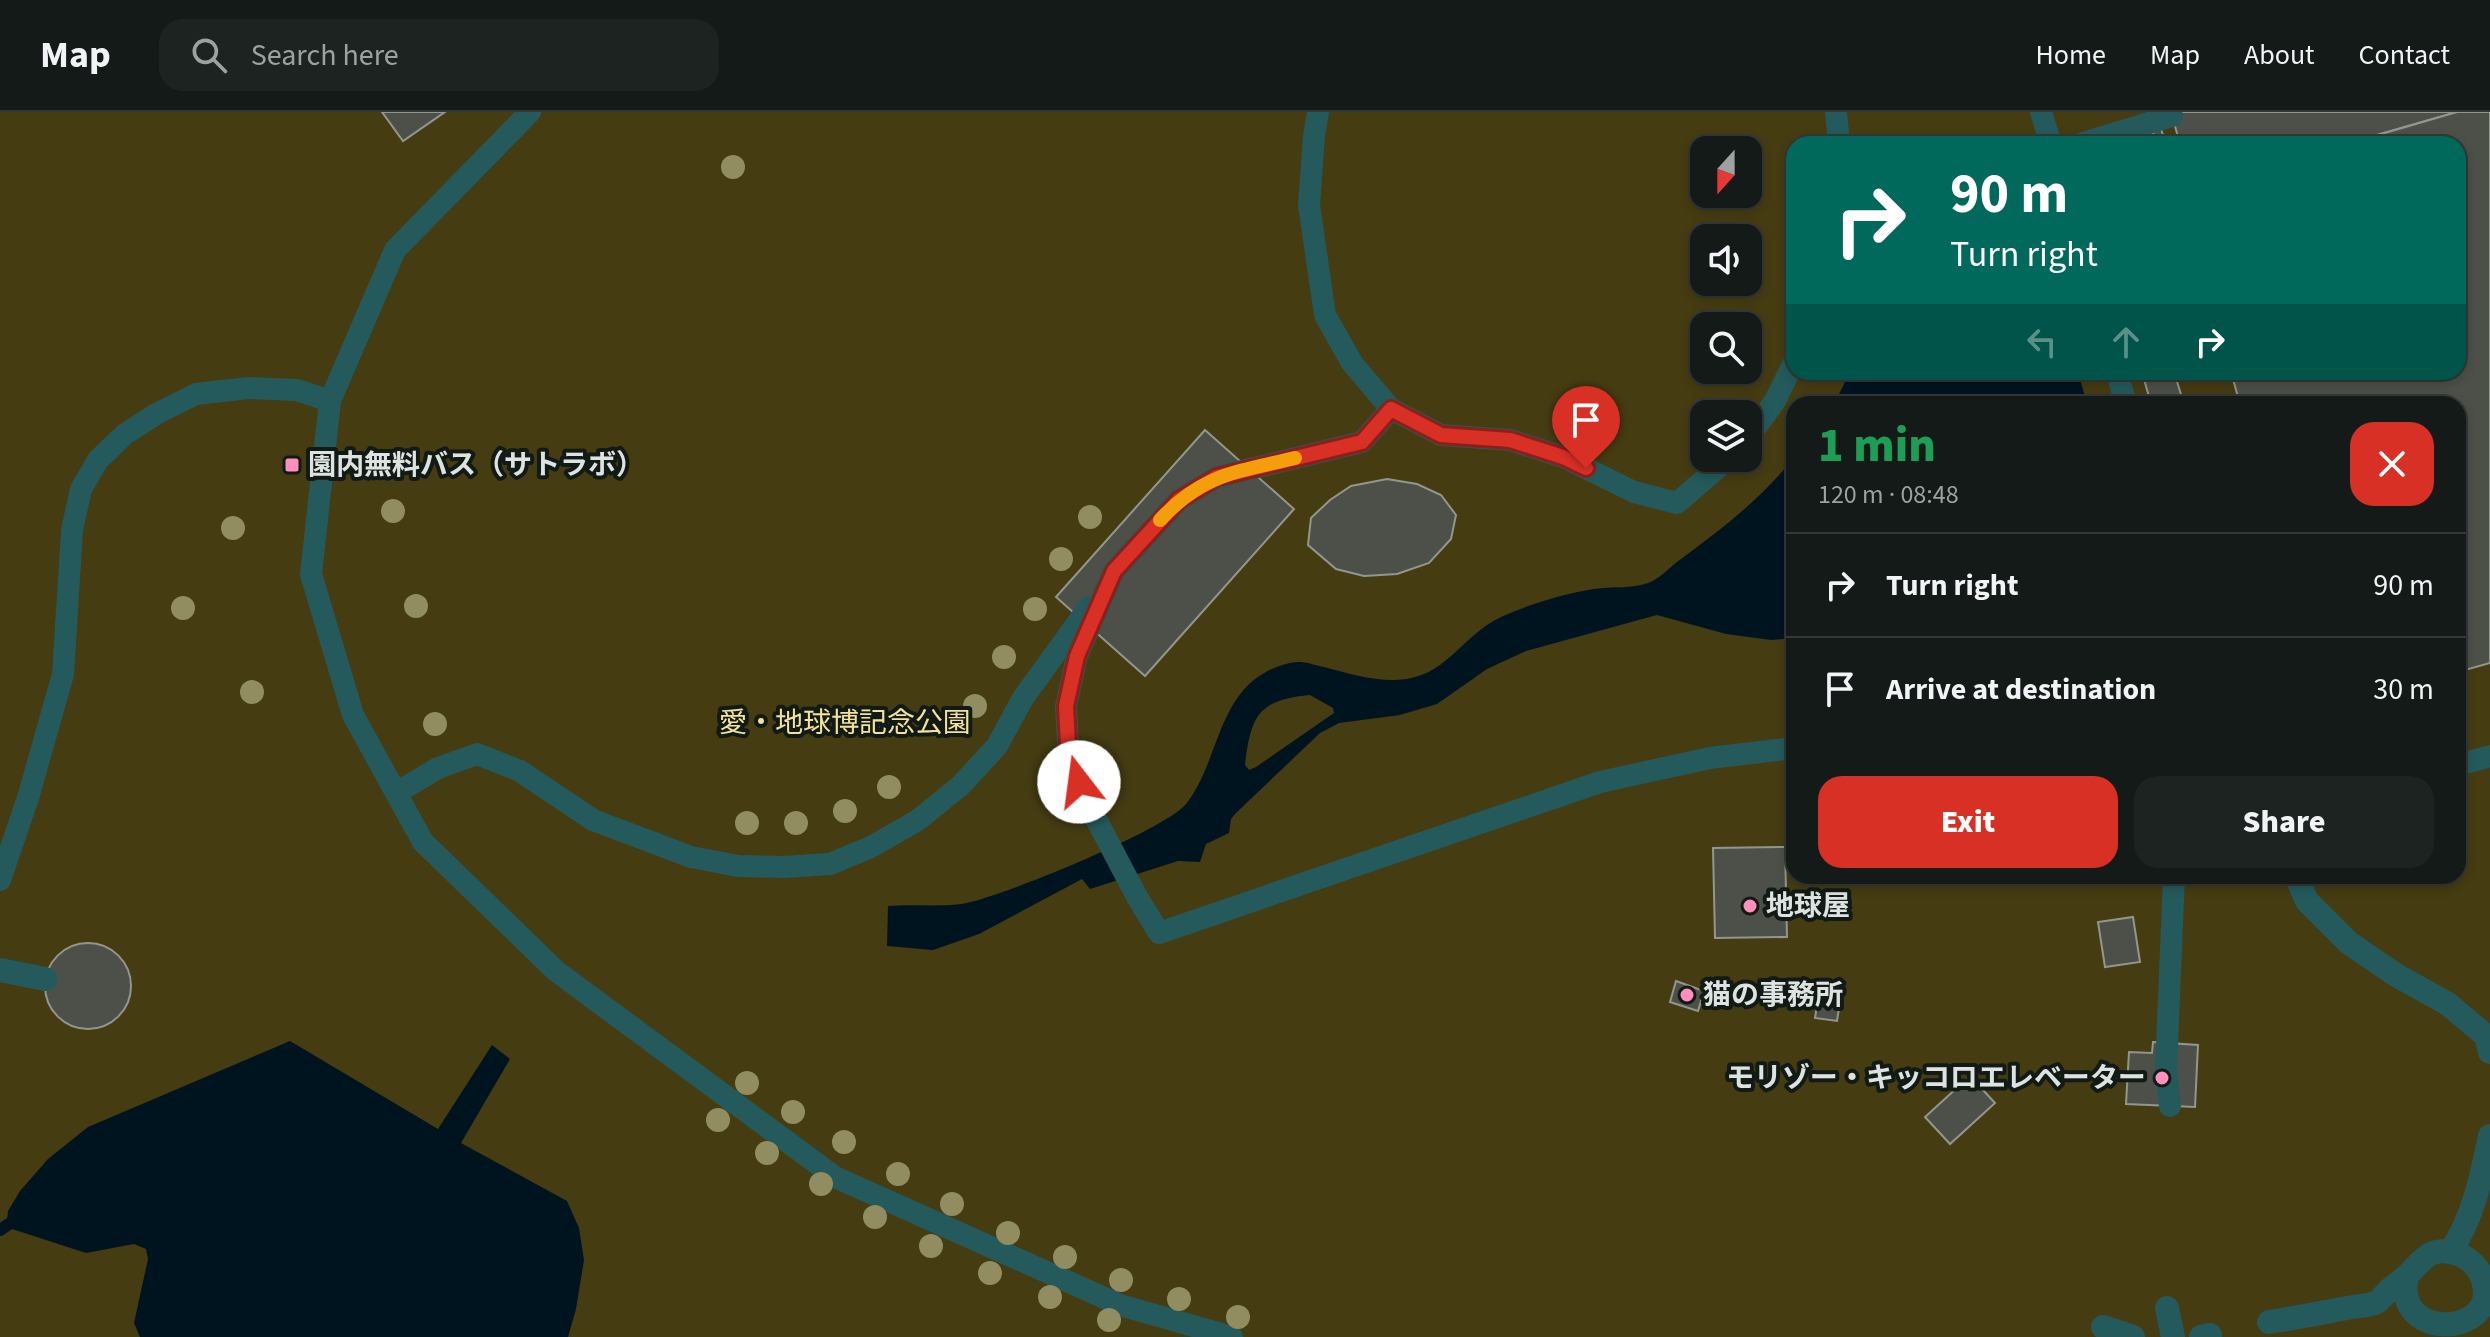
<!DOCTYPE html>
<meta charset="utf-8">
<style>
:root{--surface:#141a17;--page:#1d2320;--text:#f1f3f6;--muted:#9da1a1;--line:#333836;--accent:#d93025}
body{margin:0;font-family:"Source Sans 3","Noto Sans JP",sans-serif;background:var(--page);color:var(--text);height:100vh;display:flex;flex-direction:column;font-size:30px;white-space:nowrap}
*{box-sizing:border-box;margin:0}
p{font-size:26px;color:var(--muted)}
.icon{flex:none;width:44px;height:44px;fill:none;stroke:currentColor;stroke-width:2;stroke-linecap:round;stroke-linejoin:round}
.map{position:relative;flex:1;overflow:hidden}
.panel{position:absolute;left:1786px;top:284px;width:680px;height:488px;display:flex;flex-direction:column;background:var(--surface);border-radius:24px;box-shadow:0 4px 12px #0003,0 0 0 2px var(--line)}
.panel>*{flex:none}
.top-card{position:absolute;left:1786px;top:24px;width:680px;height:244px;border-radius:24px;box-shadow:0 4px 12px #0003,0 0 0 2px var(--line);background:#00695c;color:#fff;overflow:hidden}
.needle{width:52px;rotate:201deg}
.tools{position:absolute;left:1690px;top:24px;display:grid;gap:16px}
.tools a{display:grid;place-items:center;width:72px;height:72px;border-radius:16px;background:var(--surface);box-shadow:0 4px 12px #0003,0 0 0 2px var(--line);font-size:40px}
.pin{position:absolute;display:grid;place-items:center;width:68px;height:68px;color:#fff;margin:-82px -34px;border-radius:50% 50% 50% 0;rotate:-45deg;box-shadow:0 0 8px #0007}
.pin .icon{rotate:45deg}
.me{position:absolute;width:88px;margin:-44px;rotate:345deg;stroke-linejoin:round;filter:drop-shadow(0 0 6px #0008)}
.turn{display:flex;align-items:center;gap:28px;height:168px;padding:0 32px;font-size:36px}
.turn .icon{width:104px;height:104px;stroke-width:2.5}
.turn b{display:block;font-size:56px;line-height:68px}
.lanes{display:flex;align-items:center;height:76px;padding:0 32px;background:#0003;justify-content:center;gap:40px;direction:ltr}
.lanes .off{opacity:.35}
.round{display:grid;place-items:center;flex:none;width:84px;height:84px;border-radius:24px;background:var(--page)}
.headline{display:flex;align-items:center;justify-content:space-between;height:136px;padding:0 32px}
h1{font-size:48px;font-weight:800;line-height:60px;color:#1e9e55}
.action{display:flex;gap:16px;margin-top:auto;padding:16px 32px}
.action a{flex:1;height:92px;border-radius:24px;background:var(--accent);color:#fff;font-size:32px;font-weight:800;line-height:92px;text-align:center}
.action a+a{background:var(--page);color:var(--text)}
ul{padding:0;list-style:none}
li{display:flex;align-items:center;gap:24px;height:104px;padding:0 32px;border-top:2px solid var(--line)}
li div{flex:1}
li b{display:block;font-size:30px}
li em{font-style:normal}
header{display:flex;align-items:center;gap:48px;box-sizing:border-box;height:112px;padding:0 40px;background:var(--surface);border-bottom:2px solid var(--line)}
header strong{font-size:38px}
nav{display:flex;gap:44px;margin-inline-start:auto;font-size:28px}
.search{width:560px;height:72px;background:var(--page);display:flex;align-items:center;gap:20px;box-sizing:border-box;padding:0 28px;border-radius:24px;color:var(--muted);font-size:30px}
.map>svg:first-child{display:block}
</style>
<header>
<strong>Map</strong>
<div class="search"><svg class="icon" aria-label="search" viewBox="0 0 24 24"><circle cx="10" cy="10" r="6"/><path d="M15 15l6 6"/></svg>Search here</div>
<nav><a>Home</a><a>Map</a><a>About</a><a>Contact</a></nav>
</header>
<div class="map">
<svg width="2490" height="1225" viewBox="0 0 2490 1225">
<rect width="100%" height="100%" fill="#1b231f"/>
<path fill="#453c12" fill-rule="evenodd" d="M 0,0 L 2490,0 L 2490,1225 L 0,1225 ZM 1794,32 L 2458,32 L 2458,260 L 1794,260 ZM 1704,38 L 1748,38 L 1748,82 L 1704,82 ZM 1704,126 L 1748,126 L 1748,170 L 1704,170 ZM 1704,214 L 1748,214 L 1748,258 L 1704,258 ZM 1794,292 L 2458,292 L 2458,764 L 1794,764 ZM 1704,302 L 1748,302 L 1748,346 L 1704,346 Z"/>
<g fill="#001420" fill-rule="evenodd">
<polygon points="1850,260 2052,260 2053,262 2078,260 2087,292 1834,292"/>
<path d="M 1794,345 L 1794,526 L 1771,528 L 1726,522 L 1657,503 L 1526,539 L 1487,557 L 1437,592 L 1400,603 L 1339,611 L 1320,621 L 1236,701 L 1231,707 L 1229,721 L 1206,732 L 1200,750 L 1178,749 L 1090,777 L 1082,767 L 979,822 L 933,838 L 887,834 L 888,794 C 912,792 937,795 961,792 C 997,787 1165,718 1186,692 C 1218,652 1217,586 1266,560 C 1274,555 1291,549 1300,550 C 1308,550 1317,554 1324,555 C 1351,562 1379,571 1407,567 C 1449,560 1464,522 1501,505 C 1530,492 1563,482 1594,477 C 1611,474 1632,477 1648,471 C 1658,468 1669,456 1677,450 C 1719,419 1763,386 1794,345 ZM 1310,583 L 1333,596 L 1334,601 L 1256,655 L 1249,658 L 1245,653 C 1251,602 1259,588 1310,583 Z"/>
<polygon points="290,929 438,1017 492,933 510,947 461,1031 567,1089 579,1116 584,1148 576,1197 568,1225 140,1225 134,1211 148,1147 146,1137 134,1132 86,1141 12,1117 7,1109 8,1099 20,1079 48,1047 88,1015"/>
</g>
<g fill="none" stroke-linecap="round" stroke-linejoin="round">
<polyline stroke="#001420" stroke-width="12" points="0,1118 21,1104"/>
</g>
<g fill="#4c5048" stroke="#92978e" stroke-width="2">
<polygon points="382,0 445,0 403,29"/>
<polygon points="2171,0 2457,0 2345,32 2180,32"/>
<polygon points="2457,0 2490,0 2490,551 2458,560 2458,292 2240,292 2231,260 2458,260 2458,32 2347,32"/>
<polygon points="2160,14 2166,32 2143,32"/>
<polygon points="2142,260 2174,260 2184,292 2151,292"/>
<polygon points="1205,318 1294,397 1145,564 1056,485"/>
<polygon points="1387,367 1417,372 1441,383 1456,403 1451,427 1429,451 1397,462 1364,464 1336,457 1308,433 1311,406 1330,388 1351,374"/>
<polygon points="1785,735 1787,825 1715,826 1713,736"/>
<polygon points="2133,805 2140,850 2105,855 2098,810"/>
<circle cx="88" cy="874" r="43"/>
<polygon points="1676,869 1704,879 1698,899 1670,890"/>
<polygon points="1820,874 1842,877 1837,909 1815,906"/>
<polygon points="2153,930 2198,933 2195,995 2126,992 2129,940 2152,941"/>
<polygon points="1970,964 1995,991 1950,1032 1925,1005"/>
</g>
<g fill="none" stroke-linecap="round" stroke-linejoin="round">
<g stroke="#245a5c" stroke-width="22">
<polyline points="530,0 395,138 330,289 311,462 353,603 423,730 556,859 835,1065 1120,1193 1232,1225"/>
<polyline points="1318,0 1314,24 1309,93 1325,203 1352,251 1391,297 1441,323 1510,328 1563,345 1634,380 1677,391 1729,346"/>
<polyline points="1836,0 1839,32"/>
<polyline points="2041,0 2051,32"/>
<polyline points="2080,32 2172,4"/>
<polyline points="2117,260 2126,292"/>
<polyline points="1391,297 1362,330 1217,365 1179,388 1114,459 1077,544 1066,594 1068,632 1079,670 1095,705 1136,783 1159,821 1600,670 1710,646 1794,636"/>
<polyline points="1748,326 1775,289 1794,250"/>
<polyline points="2458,653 2490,644"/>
<polyline points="396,681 438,656 477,642 520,659 593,708 691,745 738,754 784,755 830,752 871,735 918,708 960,674 997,634 1023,586 1089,495"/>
<polyline points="0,768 28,686 63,562 72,418 81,377 98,348 125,322 156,302 196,282 248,276 297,278 330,289"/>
<polyline points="2170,994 2166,958 2174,764"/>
</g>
<g stroke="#245a5c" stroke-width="24">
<polyline points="2296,764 2307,789 2349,831 2396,863 2448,892 2486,924 2490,940"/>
<polyline points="0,858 45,867"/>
<path d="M 2450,1140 C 2473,1107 2482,1063 2490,1024"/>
<polyline points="2167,1196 2173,1225"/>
<path d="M 2269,1210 C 2295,1206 2321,1201 2347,1196 C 2356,1194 2369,1194 2377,1190 C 2381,1187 2386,1181 2390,1177 C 2395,1173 2400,1170 2404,1166 C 2421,1152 2427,1133 2455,1141 C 2465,1144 2473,1150 2479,1159 C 2483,1166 2485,1174 2485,1182 C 2483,1225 2393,1225 2407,1164"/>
<polyline points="2103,1215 2133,1225"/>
<polyline points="2201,1225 2210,1223"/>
</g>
</g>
<g fill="#928c61">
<circle cx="733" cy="55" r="12"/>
<circle cx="393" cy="399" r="12"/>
<circle cx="1090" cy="405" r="12"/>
<circle cx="233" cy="416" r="12"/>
<circle cx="1061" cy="447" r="12"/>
<circle cx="416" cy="494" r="12"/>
<circle cx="183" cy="496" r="12"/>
<circle cx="1035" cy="497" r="12"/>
<circle cx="1004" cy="545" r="12"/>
<circle cx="252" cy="580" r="12"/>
<circle cx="975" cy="594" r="12"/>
<circle cx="435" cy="612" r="12"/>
<circle cx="889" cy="675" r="12"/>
<circle cx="845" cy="699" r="12"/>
<circle cx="747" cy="711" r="12"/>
<circle cx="796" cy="711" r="12"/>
<circle cx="747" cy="971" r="12"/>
<circle cx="793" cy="1000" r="12"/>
<circle cx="718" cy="1008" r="12"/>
<circle cx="844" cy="1030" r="12"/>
<circle cx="767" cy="1041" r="12"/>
<circle cx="898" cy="1062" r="12"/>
<circle cx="821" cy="1072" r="12"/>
<circle cx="952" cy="1092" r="12"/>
<circle cx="875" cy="1105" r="12"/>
<circle cx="1008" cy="1121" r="12"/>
<circle cx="931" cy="1134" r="12"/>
<circle cx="1065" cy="1145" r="12"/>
<circle cx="990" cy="1161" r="12"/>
<circle cx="1121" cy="1168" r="12"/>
<circle cx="1050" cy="1185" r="12"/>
<circle cx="1179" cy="1187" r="12"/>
<circle cx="1238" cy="1205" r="12"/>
<circle cx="1109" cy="1208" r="12"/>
</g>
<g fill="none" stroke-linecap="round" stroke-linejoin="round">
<g stroke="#8d1f18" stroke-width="20">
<polyline id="route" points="1079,670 1068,632 1066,594 1077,544 1114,459 1179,388 1217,365 1362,330 1391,297 1441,323 1510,328 1563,345 1586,356"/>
</g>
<use href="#route" stroke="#d93025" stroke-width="14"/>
<path stroke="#f59e0b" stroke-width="14" d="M 1160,408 C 1202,362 1237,360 1295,346"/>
</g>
<g fill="#fe8ebb" stroke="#121a16" stroke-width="3">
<rect x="284" y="345" width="16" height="16" rx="4"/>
<circle cx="1750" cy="794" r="8"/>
<circle cx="1687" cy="883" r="8"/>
<circle cx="2162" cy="966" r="8"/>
</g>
<g text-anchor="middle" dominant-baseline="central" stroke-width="8" stroke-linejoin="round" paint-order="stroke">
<g font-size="28" font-weight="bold" fill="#dde3e0" stroke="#121a16" text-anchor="start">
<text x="308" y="353">園内無料バス（サトラボ）</text>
<text x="1766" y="794">地球屋</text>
<text x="1703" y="883">猫の事務所</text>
<text x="2146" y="966" text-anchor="end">モリゾー・キッコロエレベーター</text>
</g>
<g font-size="28" fill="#f3e297" stroke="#121a16">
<text x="845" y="611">愛・地球博記念公園</text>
</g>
</g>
</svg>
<div class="tools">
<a><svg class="needle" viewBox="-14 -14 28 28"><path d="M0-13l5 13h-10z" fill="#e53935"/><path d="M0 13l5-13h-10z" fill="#9da1a1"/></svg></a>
<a><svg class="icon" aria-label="sound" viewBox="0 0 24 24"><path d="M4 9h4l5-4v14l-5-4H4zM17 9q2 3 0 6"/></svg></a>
<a><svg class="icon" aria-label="search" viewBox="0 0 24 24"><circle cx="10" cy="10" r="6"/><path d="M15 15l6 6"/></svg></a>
<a><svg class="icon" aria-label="layers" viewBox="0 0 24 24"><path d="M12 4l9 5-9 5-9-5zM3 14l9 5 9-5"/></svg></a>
</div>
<div class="pin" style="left:1586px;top:356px;background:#d93025"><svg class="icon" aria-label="arrive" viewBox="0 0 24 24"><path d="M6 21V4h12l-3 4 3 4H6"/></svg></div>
<svg class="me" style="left:1079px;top:670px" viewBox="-20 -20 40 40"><circle r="19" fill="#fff"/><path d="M0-13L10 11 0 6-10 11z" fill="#d93025"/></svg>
<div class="top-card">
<div class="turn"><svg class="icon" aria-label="right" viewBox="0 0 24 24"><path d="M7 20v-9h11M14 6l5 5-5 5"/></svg><div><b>90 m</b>Turn right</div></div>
<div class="lanes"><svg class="icon off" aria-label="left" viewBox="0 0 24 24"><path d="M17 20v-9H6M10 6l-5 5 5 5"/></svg><svg class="icon off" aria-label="ahead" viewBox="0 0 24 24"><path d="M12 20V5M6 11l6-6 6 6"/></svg><svg class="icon" aria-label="right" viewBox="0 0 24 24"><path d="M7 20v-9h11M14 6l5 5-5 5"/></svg></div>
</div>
<section class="panel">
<div class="headline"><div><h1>1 min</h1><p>120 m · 08:48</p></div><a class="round" style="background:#d93025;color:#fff"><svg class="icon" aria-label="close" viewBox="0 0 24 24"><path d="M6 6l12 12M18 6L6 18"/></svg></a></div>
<ul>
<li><svg class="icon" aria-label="right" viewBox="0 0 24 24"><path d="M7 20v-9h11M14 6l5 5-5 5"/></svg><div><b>Turn right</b></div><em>90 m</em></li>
<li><svg class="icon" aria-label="arrive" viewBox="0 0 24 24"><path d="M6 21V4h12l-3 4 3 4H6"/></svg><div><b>Arrive at destination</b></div><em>30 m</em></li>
</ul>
<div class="action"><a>Exit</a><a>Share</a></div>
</section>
</div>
